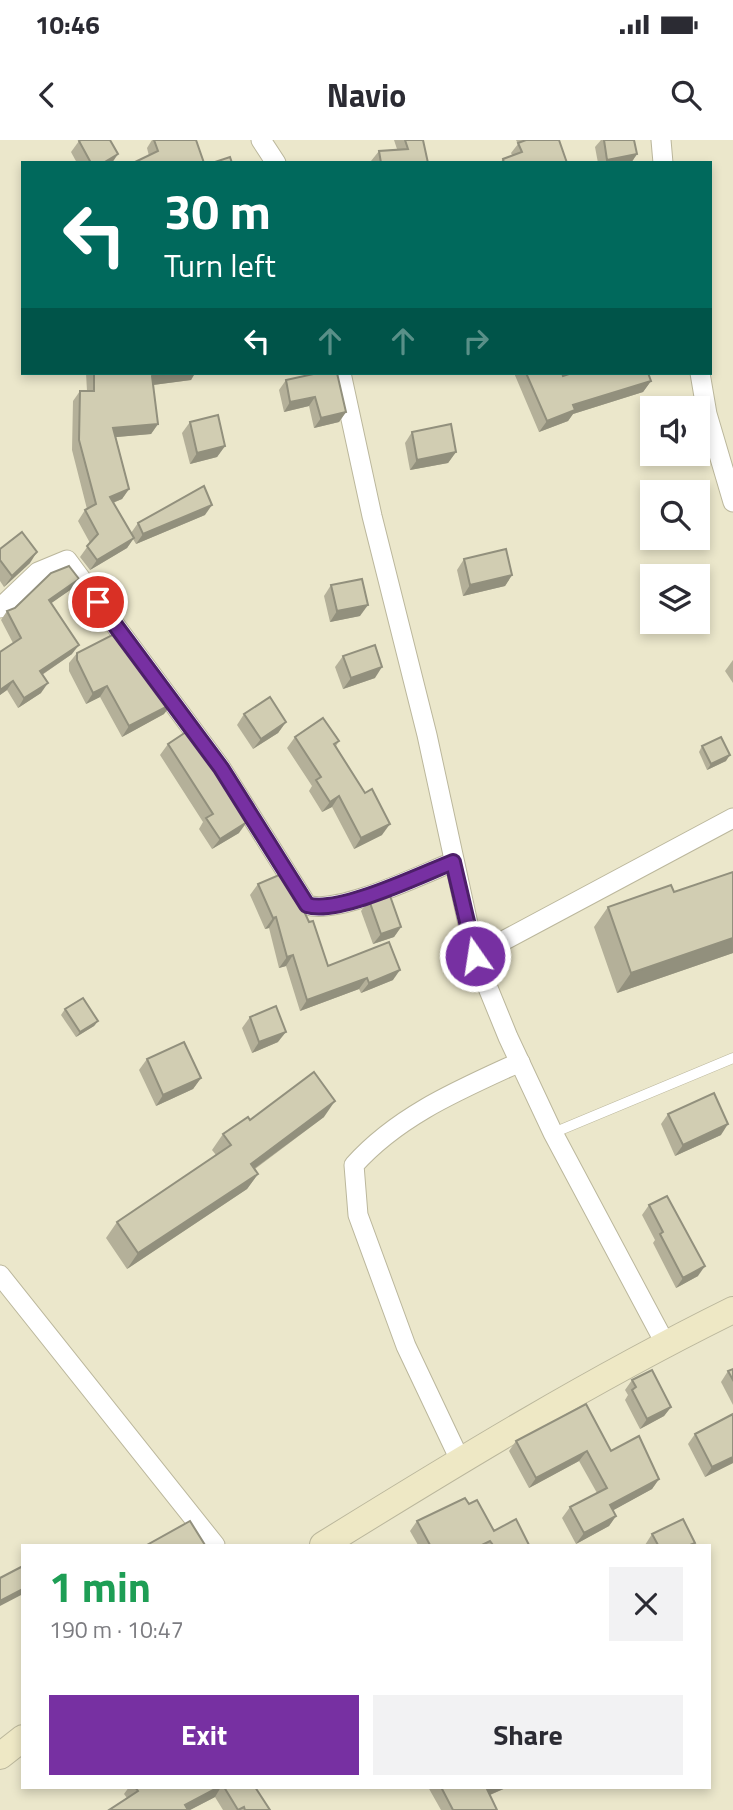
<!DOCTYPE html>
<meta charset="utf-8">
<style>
:root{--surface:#fff;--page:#f2f2f3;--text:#2b2b33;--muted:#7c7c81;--accent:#7730a2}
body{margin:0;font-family:"Titillium Web",sans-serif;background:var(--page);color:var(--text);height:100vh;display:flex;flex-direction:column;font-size:26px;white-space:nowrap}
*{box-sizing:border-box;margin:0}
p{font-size:23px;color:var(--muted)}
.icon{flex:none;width:38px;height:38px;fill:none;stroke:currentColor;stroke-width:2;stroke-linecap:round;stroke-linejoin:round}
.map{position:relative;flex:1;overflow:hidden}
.details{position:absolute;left:21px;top:1404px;width:690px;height:245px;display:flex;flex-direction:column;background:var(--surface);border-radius:0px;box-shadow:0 4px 10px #0003}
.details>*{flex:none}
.top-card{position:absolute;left:21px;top:21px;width:691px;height:214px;border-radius:0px;box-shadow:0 4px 10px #0003;background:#00695c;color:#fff;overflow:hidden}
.tools{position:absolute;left:640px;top:256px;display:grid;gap:14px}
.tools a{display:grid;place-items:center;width:70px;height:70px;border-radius:0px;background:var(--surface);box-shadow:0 4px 10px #0003;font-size:35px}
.pin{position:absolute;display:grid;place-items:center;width:60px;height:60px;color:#fff;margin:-30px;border:4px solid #fff;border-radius:50%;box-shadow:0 2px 7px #0007}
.me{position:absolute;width:77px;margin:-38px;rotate:347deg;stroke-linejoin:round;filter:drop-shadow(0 0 5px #0008)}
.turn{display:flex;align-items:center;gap:24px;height:147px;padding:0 28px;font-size:32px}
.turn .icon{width:91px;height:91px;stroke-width:2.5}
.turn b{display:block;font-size:49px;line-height:60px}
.lanes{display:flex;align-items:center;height:66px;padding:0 28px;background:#0003;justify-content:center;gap:35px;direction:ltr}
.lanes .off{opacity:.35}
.round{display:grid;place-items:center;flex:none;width:74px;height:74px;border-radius:0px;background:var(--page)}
.headline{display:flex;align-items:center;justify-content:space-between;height:119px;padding:0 28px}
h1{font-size:42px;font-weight:700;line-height:52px;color:#1e9e55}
.button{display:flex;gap:14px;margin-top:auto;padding:14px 28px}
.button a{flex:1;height:80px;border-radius:0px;background:var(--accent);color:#fff;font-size:28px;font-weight:700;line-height:80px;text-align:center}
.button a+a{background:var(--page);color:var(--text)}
.status{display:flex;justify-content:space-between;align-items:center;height:49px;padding:0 35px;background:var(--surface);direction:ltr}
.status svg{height:19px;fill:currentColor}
header{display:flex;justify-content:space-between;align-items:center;height:91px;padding:0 28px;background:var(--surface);font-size:32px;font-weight:700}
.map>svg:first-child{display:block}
</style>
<div class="status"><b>10:46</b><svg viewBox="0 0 49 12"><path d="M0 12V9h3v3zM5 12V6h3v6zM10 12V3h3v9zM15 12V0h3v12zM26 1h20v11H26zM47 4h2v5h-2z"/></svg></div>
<header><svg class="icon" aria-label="back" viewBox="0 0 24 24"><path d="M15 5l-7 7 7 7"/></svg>Navio<svg class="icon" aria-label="search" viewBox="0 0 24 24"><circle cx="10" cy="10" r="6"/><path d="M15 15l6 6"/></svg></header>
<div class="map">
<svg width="733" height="1670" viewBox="0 0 733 1670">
<rect width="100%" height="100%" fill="#ebe7cb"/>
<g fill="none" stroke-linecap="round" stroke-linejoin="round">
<g stroke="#bbb79c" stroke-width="11">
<polyline id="service" points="553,993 733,918"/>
</g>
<g stroke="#bbb79c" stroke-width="21">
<g id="minor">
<polyline points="261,0 276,23"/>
<polyline points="661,0 663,23"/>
<polyline points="341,233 372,376 427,595 475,816 508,897 553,993 665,1203"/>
<polyline points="700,233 707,274 733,362"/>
<path d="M 0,468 L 38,432 L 67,420 L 221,628 L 307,765 C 338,775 420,735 453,722"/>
<polyline points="475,816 733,678"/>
<polyline points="0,1135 215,1405"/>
<path d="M 460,1320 L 406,1206 L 358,1075 L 354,1025 C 399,975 459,950 520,922"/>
</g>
</g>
<g stroke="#bbb79c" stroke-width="28">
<g id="secondary">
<path d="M 323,1405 C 457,1322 591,1240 733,1170"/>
<polyline points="0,1616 23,1598"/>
</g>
</g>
<use href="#service" stroke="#fff" stroke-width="10"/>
<use href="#minor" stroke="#fff" stroke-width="19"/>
<use href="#secondary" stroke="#eee8c5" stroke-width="26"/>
</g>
<g fill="#b4b099">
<polygon points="152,0 196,0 149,16 147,8"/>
<polygon points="394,0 423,0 428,23 372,23 371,21 379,11 397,9"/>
<polygon points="516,0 559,0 567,23 500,23 503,19 512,15 511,13 518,4"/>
<polygon points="601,0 634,0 637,14 631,23 598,23 595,7"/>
<polygon points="79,1 112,23 77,23 71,12"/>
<polygon points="86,233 195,233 191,240 153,245 158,284 151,294 116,297 129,349 122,359 113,363 131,393 138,383 205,375 136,404 133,399 127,408 90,430 80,417 90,403 78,381 85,370 87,369 72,310 73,261 80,251 87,251"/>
<polygon points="514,233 562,233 563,236 651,233 648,234 651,241 643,252 573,274 568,281 539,292"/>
<polygon points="286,240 346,272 339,282 314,288 309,266 284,272 279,250"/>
<polygon points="190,282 225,306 217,317 190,324 182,293"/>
<polygon points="412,292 456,312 448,323 410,330 405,303"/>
<polygon points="0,409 30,423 4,447 0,441"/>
<polygon points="464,419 512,435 505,446 463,456 457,430"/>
<polygon points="79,439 73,448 51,463 72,514 42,535 41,553 18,568 7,550 0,555 0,512 13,503 1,480 7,471"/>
<polygon points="331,445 360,476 330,482 324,456"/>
<polygon points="77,513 164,574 122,597 100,557 86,564 69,531 69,523"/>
<polygon points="343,516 375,538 343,549 335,527"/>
<polygon points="733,520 733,543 725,531"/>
<polygon points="244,574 286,582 278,593 253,609 237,585"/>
<polygon points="295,597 339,601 336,606 382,695 354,709 332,667 322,672 309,651 312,646 287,608"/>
<polygon points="168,604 223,644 239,693 212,709 199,689 203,682 160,615"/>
<polygon points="702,606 726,621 707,630 699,612"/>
<polygon points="733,732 733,813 617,853 594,787 608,767 674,752"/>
<polygon points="258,744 328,826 393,840 361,853 359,849 300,871 286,826 279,828 269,788 265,789 250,755"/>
<polygon points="369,760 401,787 394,797 373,804 361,771"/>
<polygon points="65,869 98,881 94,886 76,897 61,875"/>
<polygon points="250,877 278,902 252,913 242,888"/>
<polygon points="147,919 201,938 193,949 156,966 139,930"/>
<polygon points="668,974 721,995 675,1016 661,984"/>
<polygon points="324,977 255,1029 258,1034 247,1049 127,1129 106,1098 117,1082 216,1015 212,1010 223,994 250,980"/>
<polygon points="649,1065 698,1136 676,1148 653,1103 655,1100 642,1075"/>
<polygon points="733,1229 733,1265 721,1242 728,1231"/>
<polygon points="632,1240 671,1267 664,1276 640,1289 625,1260 628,1255 625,1250"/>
<polygon points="695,1294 733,1323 705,1337 688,1304"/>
<polygon points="516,1301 611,1311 659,1339 652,1349 613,1370 616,1376 609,1386 576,1404 562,1378 570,1367 597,1353 579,1321 529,1348 509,1311"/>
<polygon points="469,1364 494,1391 529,1405 418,1405 410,1391 417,1381"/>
<polygon points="652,1394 693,1405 645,1405"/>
<polygon points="129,1647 255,1647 270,1670 223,1670 215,1657 190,1670 109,1670 127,1658 124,1654"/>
<polygon points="428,1647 508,1647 490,1655 497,1670 441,1670"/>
</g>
<g fill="#92907d">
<polygon points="118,14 112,23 103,23"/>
<polygon points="637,14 631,23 605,23 607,20"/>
<polygon points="173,233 195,233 191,240 145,246 152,236"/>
<polygon points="651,241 643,252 573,274 568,281 539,292 547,281 573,265"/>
<polygon points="315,257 309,266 284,272 290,262"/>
<polygon points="346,272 339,282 314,288 321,278"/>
<polygon points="158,284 151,294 106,298 113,288"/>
<polygon points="225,306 217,317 190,324 197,313"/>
<polygon points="456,312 448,323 410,330 417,320"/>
<polygon points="129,349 122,359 102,367 110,357"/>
<polygon points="212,365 205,375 136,404 143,394"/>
<polygon points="134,398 127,408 90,430 97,420"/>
<polygon points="37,412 30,423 4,447 12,436"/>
<polygon points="512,435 505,446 463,456 470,445"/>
<polygon points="79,439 73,448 43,469 49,460"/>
<polygon points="368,465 360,476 330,482 337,471"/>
<polygon points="79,505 72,514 34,540 40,531"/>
<polygon points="382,527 375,538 343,549 351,538"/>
<polygon points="13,541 7,550 0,555 0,550"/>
<polygon points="48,543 41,553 18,568 24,558"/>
<polygon points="107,546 100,557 86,564 93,553"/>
<polygon points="172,564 164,574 122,597 129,586"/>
<polygon points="286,582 278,593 253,609 261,599"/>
<polygon points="730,615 726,621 707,630 711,624"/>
<polygon points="339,656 332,667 322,672 330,662"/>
<polygon points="247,682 239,693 212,709 220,699"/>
<polygon points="390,684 382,695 354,709 361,698"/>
<polygon points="276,777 269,788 265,789 273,778"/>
<polygon points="401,787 394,797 373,804 381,794"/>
<polygon points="733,798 733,813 617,853 631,833"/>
<polygon points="293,815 286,826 279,828 287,817"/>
<polygon points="400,830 393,840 361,853 369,843"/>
<polygon points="367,838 359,849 300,871 307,860"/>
<polygon points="98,881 94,886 76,897 80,892"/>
<polygon points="286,892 278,902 252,913 259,902"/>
<polygon points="201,938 193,949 156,966 163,955"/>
<polygon points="335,961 324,977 240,1039 251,1024"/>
<polygon points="728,984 721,995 675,1016 683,1005"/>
<polygon points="258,1034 247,1049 127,1129 138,1113"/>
<polygon points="705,1126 698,1136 676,1148 683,1138"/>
<polygon points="671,1267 664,1276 640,1289 647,1279"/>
<polygon points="587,1311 579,1321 529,1348 536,1338"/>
<polygon points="733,1317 733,1323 705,1337 712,1327"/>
<polygon points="659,1339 652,1349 603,1376 610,1365"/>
<polygon points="616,1376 609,1386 576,1404 584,1393"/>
<polygon points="23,1449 23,1454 0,1466 0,1461"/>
<polygon points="219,1647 221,1647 215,1657 190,1670 182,1670 185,1665"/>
<polygon points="493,1647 508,1647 480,1659 487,1649"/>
</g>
<g fill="#d1cdb2" stroke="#92907d" stroke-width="2">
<polygon points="81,0 110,0 118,14 103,23 91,23 79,1"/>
<polygon points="154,0 196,0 204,23 133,23 158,11"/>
<polygon points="405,0 423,0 428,23 381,23 379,11 408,9"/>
<polygon points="526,0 559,0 567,23 504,23 503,19 522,12 518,3"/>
<polygon points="604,0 634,0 637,14 607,20"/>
<polygon points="230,17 232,23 212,23"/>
<polygon points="94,233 173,233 152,236 158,284 113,288 129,349 110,357 134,398 97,420 87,406 98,394 85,370 96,364 79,300 80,251 94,251"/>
<polygon points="318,233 337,233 346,272 321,278 315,257 290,262 286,240"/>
<polygon points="526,233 562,233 563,236 572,233 648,233 651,241 573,265 575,270 547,281"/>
<polygon points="218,275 225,306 197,313 190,282"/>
<polygon points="451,284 456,312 417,320 412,292"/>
<polygon points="204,346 212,365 143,394 138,383"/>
<polygon points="22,392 37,412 12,436 0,420 0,409"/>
<polygon points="506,409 512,435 470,445 464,419"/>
<polygon points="69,426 79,439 49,460 79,505 40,531 48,543 24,558 13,541 0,550 0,512 21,498 7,471 15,468 51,433"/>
<polygon points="362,439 368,465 337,471 331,445"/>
<polygon points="120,491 143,535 150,531 172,564 129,586 107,546 93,553 77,520 77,513"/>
<polygon points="375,505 382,527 351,538 343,516"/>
<polygon points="270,557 286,582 261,599 244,574"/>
<polygon points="323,578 339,601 334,604 365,653 372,649 390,684 361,698 339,656 330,662 316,640 321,637 295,597"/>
<polygon points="192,588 227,638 221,642 247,682 220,699 206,678 213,674 168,604"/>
<polygon points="721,597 730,615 711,624 702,606"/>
<polygon points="286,732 309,782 313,781 328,826 389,802 400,830 369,843 367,838 307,860 293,815 287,817 276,777 273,778 258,744"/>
<polygon points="733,732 733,798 631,833 608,767 671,745 674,752"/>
<polygon points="389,753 401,787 381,794 369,760"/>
<polygon points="83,858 98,881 80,892 65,869"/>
<polygon points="276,866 286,892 259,902 250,877"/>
<polygon points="184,902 201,938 163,955 147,919"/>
<polygon points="314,932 335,961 251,1024 258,1034 138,1113 117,1082 231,1005 223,994 248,977 250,980"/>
<polygon points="714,953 728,984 683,1005 668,974"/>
<polygon points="667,1056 705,1126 683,1138 660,1094 663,1092 649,1065"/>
<polygon points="733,1229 733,1240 728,1231"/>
<polygon points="652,1230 671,1267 647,1279 632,1250 636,1247 632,1240"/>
<polygon points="586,1264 611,1311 639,1296 659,1339 610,1365 616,1376 584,1393 570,1367 607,1348 587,1311 536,1338 516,1301"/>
<polygon points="733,1274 733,1317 712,1327 695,1294"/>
<polygon points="465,1358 469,1364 477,1360 494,1391 516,1379 529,1405 493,1405 490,1401 482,1405 430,1405 417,1381"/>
<polygon points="683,1379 695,1403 690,1405 658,1405 652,1394"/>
<polygon points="190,1381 205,1405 147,1405"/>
<polygon points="23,1426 23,1449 0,1461 0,1438"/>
<polygon points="135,1647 219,1647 185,1665 188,1670 109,1670 138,1651"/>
<polygon points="224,1647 255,1647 270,1670 245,1670 244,1667 238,1670"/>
<polygon points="441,1647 493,1647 487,1649 497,1670 453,1670"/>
</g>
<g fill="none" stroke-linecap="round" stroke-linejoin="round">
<g stroke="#4d1f69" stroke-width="18">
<path id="route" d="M 98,462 L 221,628 L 307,765 C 338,775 420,735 453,722 L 475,816"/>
</g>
<use href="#route" stroke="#7730a2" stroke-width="12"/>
</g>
</svg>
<div class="tools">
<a><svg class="icon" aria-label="sound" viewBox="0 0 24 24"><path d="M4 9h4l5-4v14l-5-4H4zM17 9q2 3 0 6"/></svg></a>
<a><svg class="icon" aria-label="search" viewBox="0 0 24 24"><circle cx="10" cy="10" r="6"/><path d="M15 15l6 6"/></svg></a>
<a><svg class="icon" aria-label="layers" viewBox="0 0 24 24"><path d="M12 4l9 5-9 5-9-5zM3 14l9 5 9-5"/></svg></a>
</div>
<div class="pin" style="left:98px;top:462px;background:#d93025"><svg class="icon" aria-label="arrive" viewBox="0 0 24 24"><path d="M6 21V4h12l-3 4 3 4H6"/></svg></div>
<svg class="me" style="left:475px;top:816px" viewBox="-20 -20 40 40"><circle r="17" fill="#7730a2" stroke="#fff" stroke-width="3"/><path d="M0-11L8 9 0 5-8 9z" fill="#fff"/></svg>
<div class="top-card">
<div class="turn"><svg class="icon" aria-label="left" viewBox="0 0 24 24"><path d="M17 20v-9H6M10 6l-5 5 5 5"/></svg><div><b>30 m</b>Turn left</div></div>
<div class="lanes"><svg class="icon" aria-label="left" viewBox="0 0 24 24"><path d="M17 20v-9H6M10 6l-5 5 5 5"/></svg><svg class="icon off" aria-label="ahead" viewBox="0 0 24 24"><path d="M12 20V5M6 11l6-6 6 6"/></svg><svg class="icon off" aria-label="ahead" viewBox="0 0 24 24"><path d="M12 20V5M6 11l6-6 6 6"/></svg><svg class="icon off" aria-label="right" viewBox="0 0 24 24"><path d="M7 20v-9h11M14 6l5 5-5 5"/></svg></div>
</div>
<section class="details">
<div class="headline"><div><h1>1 min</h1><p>190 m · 10:47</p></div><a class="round"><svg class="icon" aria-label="close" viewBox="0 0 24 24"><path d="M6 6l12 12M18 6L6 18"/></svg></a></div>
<div class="button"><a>Exit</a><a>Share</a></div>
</section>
</div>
